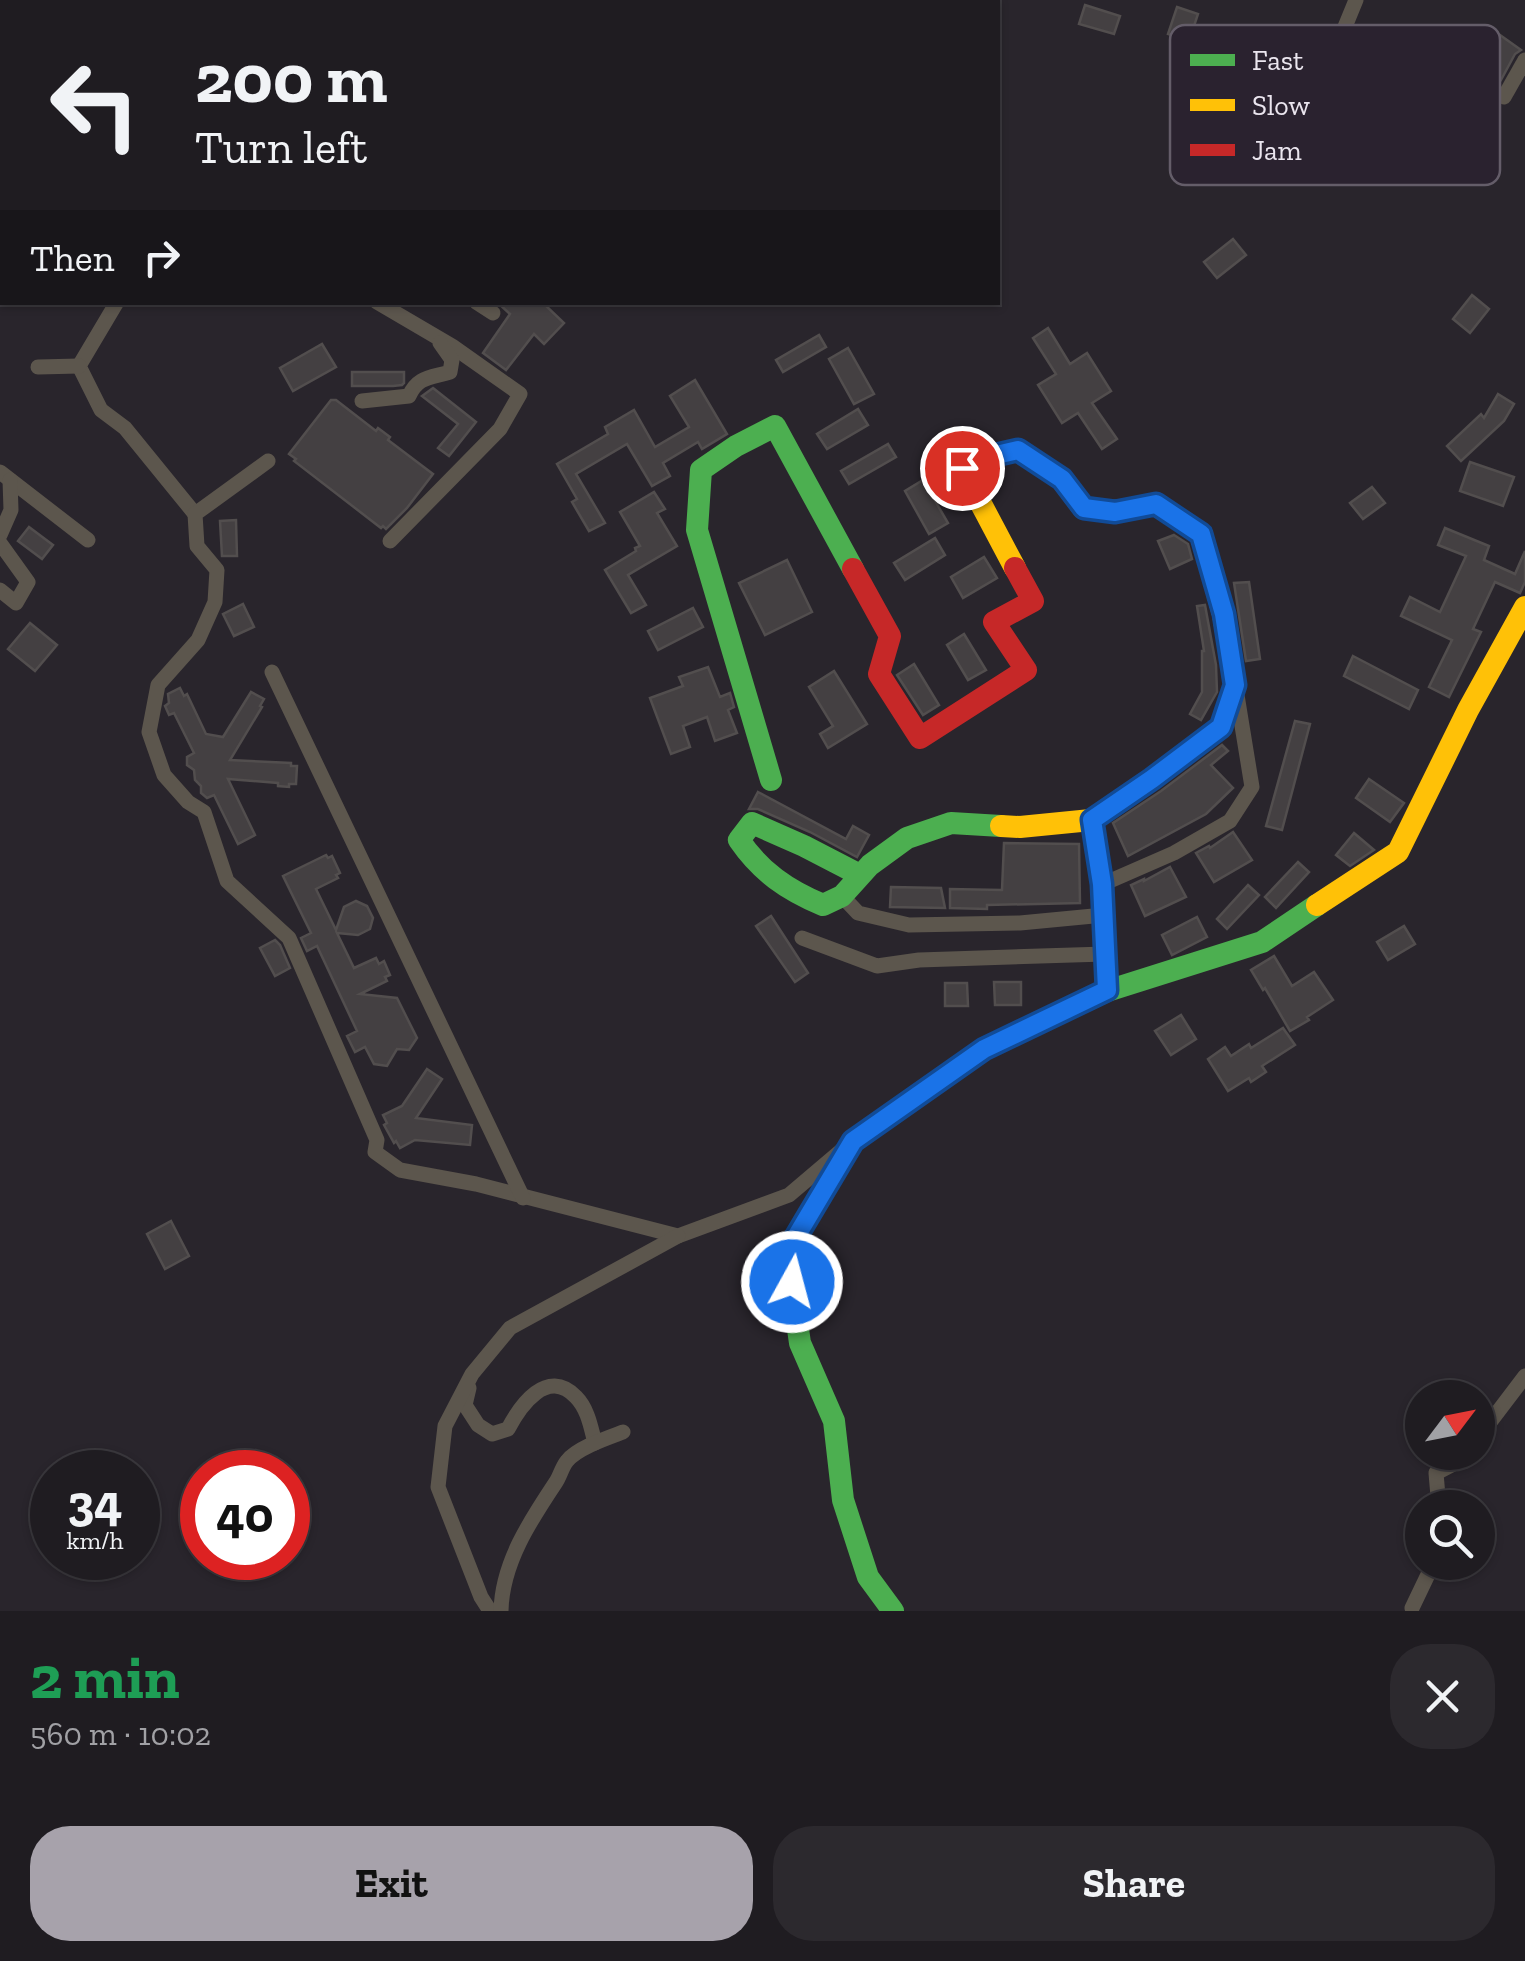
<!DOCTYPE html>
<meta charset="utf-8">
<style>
:root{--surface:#1f1c21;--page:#2c292e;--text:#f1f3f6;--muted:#a1a1a5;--line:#3c3a3f;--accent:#a7a2ab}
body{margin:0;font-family:"Zilla Slab",serif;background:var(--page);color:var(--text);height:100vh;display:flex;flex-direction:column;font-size:38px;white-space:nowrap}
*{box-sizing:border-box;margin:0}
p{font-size:32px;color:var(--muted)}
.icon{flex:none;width:55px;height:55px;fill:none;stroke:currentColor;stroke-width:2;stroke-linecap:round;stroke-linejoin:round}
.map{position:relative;height:1611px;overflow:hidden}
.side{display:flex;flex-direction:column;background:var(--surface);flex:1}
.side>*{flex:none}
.top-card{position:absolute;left:0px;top:0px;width:1000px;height:305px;box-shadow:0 2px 8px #0004,0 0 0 2px var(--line);background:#1f1c21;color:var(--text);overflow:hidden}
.needle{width:65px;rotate:58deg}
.buttons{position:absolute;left:1405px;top:1380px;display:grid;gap:20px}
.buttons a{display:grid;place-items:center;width:90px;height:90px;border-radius:50%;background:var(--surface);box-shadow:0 2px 8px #0004,0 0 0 2px var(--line);font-size:50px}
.speed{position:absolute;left:30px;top:1450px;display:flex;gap:20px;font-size:50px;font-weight:700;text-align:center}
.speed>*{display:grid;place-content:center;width:130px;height:130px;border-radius:50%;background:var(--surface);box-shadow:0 2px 8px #0004,0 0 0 2px var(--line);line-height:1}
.speed small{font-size:25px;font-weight:400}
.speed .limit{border:15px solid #d22;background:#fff;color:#111}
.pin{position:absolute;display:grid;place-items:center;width:85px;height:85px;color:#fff;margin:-42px;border:5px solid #fff;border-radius:50%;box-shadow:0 2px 10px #0007}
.me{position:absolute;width:110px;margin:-55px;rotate:7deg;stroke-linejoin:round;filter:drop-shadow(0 0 8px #0008)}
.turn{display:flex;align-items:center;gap:35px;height:210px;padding:0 30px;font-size:45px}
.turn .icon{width:130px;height:130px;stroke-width:2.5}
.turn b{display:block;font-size:70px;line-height:85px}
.then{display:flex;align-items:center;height:95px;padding:0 30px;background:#0003;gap:20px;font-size:38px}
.round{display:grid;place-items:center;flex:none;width:105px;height:105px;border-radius:40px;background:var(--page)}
.headline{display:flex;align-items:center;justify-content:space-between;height:170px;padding:0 30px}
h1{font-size:60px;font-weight:800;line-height:75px;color:#1e9e55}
.cta{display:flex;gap:20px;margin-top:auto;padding:20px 30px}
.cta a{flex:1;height:115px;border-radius:40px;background:var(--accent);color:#111;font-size:40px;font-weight:800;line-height:115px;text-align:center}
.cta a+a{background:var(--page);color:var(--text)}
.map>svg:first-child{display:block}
</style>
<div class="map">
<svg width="1525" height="1611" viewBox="0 0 1525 1611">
<rect width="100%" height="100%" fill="#29252c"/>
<g fill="#444042" stroke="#524e4e" stroke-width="2.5">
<polygon points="1085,5 1120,16 1114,34 1079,24"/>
<polygon points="1177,7 1198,14 1189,41 1168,34"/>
<polygon points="1500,35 1521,50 1515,54 1501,80 1472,60 1489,36 1496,41"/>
<polygon points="1233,239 1246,255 1217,278 1204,262"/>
<polygon points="1472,295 1489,309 1470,333 1453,319"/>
<polygon points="497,302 542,302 564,323 544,344 534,334 506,370 483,353 510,314"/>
<polygon points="1048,328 1070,364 1087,353 1111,391 1092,403 1117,439 1102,449 1078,413 1062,423 1038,385 1056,374 1033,338"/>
<polygon points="819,335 826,347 783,372 776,360"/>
<polygon points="322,344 336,367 293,391 280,368"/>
<polygon points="848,348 874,394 854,404 829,359"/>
<polygon points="352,372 404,372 404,383 402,385 393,386 352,386"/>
<polygon points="695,380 727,434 702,449 698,442 663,463 670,476 652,486 627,444 576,474 605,523 589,531 572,502 577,499 557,464 608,434 605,427 634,410 655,447 689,427 670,396"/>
<polygon points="433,388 476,422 449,456 438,448 458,424 422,396"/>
<polygon points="1498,394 1514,404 1504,421 1461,461 1447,446 1481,414 1484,418"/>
<polygon points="331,400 336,400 376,431 378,428 390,437 388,440 433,474 407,508 386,529 383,526 381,528 294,461 296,459 289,454"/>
<polygon points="858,409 868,425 827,449 817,434"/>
<polygon points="888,444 896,457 849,484 841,471"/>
<polygon points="1470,462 1514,477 1503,506 1460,491"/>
<polygon points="923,480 948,523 929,534 905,491"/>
<polygon points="1372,487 1385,503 1363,519 1350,503"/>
<polygon points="654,492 665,509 657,513 677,546 628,575 646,605 631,613 605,570 636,551 635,548 640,546 620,512"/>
<polygon points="236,520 237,556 222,556 220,521"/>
<polygon points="29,527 53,545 42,559 18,541"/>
<polygon points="1445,528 1489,546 1484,560 1515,574 1525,551 1525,582 1520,593 1495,582 1473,629 1481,632 1449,697 1429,687 1452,640 1401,616 1410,597 1440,612 1466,556 1438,545"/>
<polygon points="1174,535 1188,544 1192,559 1170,569 1158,541"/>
<polygon points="935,538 945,555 905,580 894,563"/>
<polygon points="984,557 997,578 963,598 951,577"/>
<polygon points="787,560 812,612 765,635 739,583"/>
<polygon points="1249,582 1260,659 1246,661 1234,583"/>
<polygon points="243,604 254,627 234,636 223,614"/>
<polygon points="1205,605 1216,665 1217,692 1201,720 1190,714 1202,692 1202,651 1204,651 1197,606"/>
<polygon points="693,608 703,627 658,650 648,631"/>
<polygon points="30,623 57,645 35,671 8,649"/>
<polygon points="964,634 986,670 968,680 947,645"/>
<polygon points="1353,656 1418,690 1409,709 1344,676"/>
<polygon points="914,664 939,705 923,715 897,675"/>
<polygon points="708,667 720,697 730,693 734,707 728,710 737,733 715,741 707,717 683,726 690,747 671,754 650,698 683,686 679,677"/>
<polygon points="834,671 867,724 828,748 820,734 833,726 809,687"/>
<polygon points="180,688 184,696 187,694 206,734 223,737 251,692 264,699 260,706 262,707 230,760 291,763 291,766 297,766 296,784 289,784 289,787 278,786 278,783 228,779 255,835 238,844 214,795 207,798 201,793 201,786 195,780 194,770 187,765 187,757 194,753 174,713 169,715 165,706 169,703 168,694"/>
<polygon points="1295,721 1310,724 1282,830 1266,826"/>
<polygon points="1222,745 1228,751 1211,765 1233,788 1206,814 1128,856 1113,823 1161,791"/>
<polygon points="1369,779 1404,803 1390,822 1356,798"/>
<polygon points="758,792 846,839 853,826 869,835 857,857 810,832 758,809 749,809"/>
<polygon points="1233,832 1252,860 1214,882 1196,853 1209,846 1210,848"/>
<polygon points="1354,833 1374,850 1350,866 1336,855"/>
<polygon points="1004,843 1079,844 1080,903 987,905 987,909 950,908 950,889 1002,890"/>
<polygon points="326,855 328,858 332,856 340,873 336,875 338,878 316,889 336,930 344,907 356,901 367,906 373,918 370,929 358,935 337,933 354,968 376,958 379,964 384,961 390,975 385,977 387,981 360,994 397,998 417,1038 409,1050 397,1049 387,1066 374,1064 365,1047 355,1052 347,1036 357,1031 317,946 307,951 301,938 311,933 283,876"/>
<polygon points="1298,862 1309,872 1276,908 1265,897"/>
<polygon points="1170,867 1186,897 1145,916 1131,885 1144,879 1144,881"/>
<polygon points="1248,885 1259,895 1227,929 1217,919"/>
<polygon points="891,887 941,888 945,908 890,907"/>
<polygon points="771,916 808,973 795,982 756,926"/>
<polygon points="1197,917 1207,937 1172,955 1162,935"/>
<polygon points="1404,926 1415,944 1388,960 1377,942"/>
<polygon points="275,940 280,945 290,968 275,976 260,948"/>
<polygon points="1274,956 1292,986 1314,972 1333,1000 1307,1017 1309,1020 1290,1031 1265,988 1263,990 1251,970"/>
<polygon points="994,982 1021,982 1021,1005 995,1005"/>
<polygon points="945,983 967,983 968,1006 945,1006"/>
<polygon points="1181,1015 1196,1039 1171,1055 1155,1031"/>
<polygon points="1283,1028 1295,1045 1262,1066 1266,1072 1251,1082 1249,1078 1228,1091 1208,1059 1225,1047 1231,1056 1249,1044 1251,1048"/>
<polygon points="427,1069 442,1079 416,1118 472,1125 470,1145 415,1140 400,1148 396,1141 394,1143 384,1125 387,1123 383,1115 402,1106"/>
<polygon points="171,1221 189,1256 165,1269 147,1234"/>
</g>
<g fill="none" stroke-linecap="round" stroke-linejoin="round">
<g stroke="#5c564d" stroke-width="15">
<polyline points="509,2 514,0"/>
<polyline points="1504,97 1525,60"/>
<polyline points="1308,117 1356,0"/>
<polyline points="0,185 2,187"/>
<polyline points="117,302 79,366 101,410 125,428 195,514"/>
<polyline points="377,302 452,346 520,394 500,429 390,541"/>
<polyline points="476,302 493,313"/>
<polyline points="38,367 79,366"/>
<path d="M 362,401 L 409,396 C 418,376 431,378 450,372 L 452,360 L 440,343"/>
<polyline points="268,461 195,514 197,546 217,570 215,602 198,640 158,685 149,732 164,775 188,802 204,812 227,881 289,938 377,1140 375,1152 400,1170 476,1184 678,1236 789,1195 842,1150"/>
<polyline points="0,472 88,540"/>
<polyline points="0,535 11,510 10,480"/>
<polyline points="0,543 28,582 16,603 0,590"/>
<polyline points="272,672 523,1198"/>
<polyline points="1091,820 1103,884 1107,991"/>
<polyline points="1103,884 1174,853 1230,821 1252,787 1236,689"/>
<polyline points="842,896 858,913 909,925 1020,923 1104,915"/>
<polyline points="802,938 877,966 919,960 1105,954"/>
<path d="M 469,1388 L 465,1405 L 478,1425 L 492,1434 L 508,1429 C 520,1406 547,1367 576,1397 C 588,1409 591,1428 595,1443"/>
<polyline points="1478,1438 1525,1376"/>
<polyline points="1439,1508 1436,1473 1461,1460 1467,1452"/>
<polyline points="1412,1608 1434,1562"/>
<polyline points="490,1611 481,1597 438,1487 445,1426 472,1374 510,1328 678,1236"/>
<path d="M 501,1611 C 502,1563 530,1521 556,1482 C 560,1476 562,1467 567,1461 C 577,1448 607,1438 623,1432"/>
</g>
<g stroke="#4caf50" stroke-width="22">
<polyline points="771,780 697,530 701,470 736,446 775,426 853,569"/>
<path d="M 860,875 L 804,846 L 752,823 L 739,840 C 761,872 787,890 823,905 L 842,896 L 870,865 L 907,838 L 951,823 L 1001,826"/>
<polyline points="893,1611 868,1577 843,1500 834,1421 800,1343 787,1252 853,1141 984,1049 1107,991 1262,942 1317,905"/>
</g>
<g stroke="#ffc107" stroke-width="22">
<polyline points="1001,826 1020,827 1091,820 1152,779 1221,727 1235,685 1223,614 1201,535 1156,504 1115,511 1083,508 1061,479 1018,450 983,457 962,468 1015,568"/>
<polyline points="1317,905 1398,852 1468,710 1525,607"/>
</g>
<polyline stroke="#c62828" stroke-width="22" points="853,569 890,636 879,674 920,738 1026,670 994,622 1033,601 1015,568"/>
</g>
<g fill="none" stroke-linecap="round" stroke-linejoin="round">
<g stroke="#114b97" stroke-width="25">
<polyline id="route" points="792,1282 787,1252 853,1141 984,1049 1107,990 1102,884 1092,820 1152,779 1221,727 1235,685 1224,614 1201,534 1156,504 1115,512 1084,508 1062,479 1018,450 983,458 962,468"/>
</g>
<use href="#route" stroke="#1a73e8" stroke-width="18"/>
</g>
<rect x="1170" y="25" width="330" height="160" rx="15" fill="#2a222f" stroke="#645d69" stroke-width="2.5"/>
<rect x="1190" y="54" width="45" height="12" fill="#4caf50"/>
<rect x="1190" y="99" width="45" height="12" fill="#ffc107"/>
<rect x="1190" y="144" width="45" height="12" fill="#c62828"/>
<g font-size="28" fill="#ebe6ef">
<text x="1252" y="70">Fast</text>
<text x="1252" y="115">Slow</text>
<text x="1252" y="160">Jam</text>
</g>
</svg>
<div class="buttons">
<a><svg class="needle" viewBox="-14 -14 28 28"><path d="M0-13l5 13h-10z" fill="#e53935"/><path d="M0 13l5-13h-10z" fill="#a1a1a5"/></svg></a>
<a><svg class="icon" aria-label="search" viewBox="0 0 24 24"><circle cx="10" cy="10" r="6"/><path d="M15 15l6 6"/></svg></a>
</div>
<div class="speed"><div>34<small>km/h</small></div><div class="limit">40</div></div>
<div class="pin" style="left:962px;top:468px;background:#d93025"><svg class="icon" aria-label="arrive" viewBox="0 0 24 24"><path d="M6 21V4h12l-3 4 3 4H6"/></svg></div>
<svg class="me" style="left:792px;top:1282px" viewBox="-20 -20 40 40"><circle r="17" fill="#1a73e8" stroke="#fff" stroke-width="3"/><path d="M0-11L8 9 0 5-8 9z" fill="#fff"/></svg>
<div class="top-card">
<div class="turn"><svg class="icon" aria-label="left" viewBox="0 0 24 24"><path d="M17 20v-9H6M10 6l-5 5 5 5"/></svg><div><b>200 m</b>Turn left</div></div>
<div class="then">Then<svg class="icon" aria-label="right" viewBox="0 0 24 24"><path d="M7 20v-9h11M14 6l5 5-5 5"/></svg></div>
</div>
</div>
<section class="side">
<div class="headline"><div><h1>2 min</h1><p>560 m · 10:02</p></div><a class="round"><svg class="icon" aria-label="close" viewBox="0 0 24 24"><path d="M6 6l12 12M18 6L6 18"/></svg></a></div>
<div class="cta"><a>Exit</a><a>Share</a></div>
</section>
